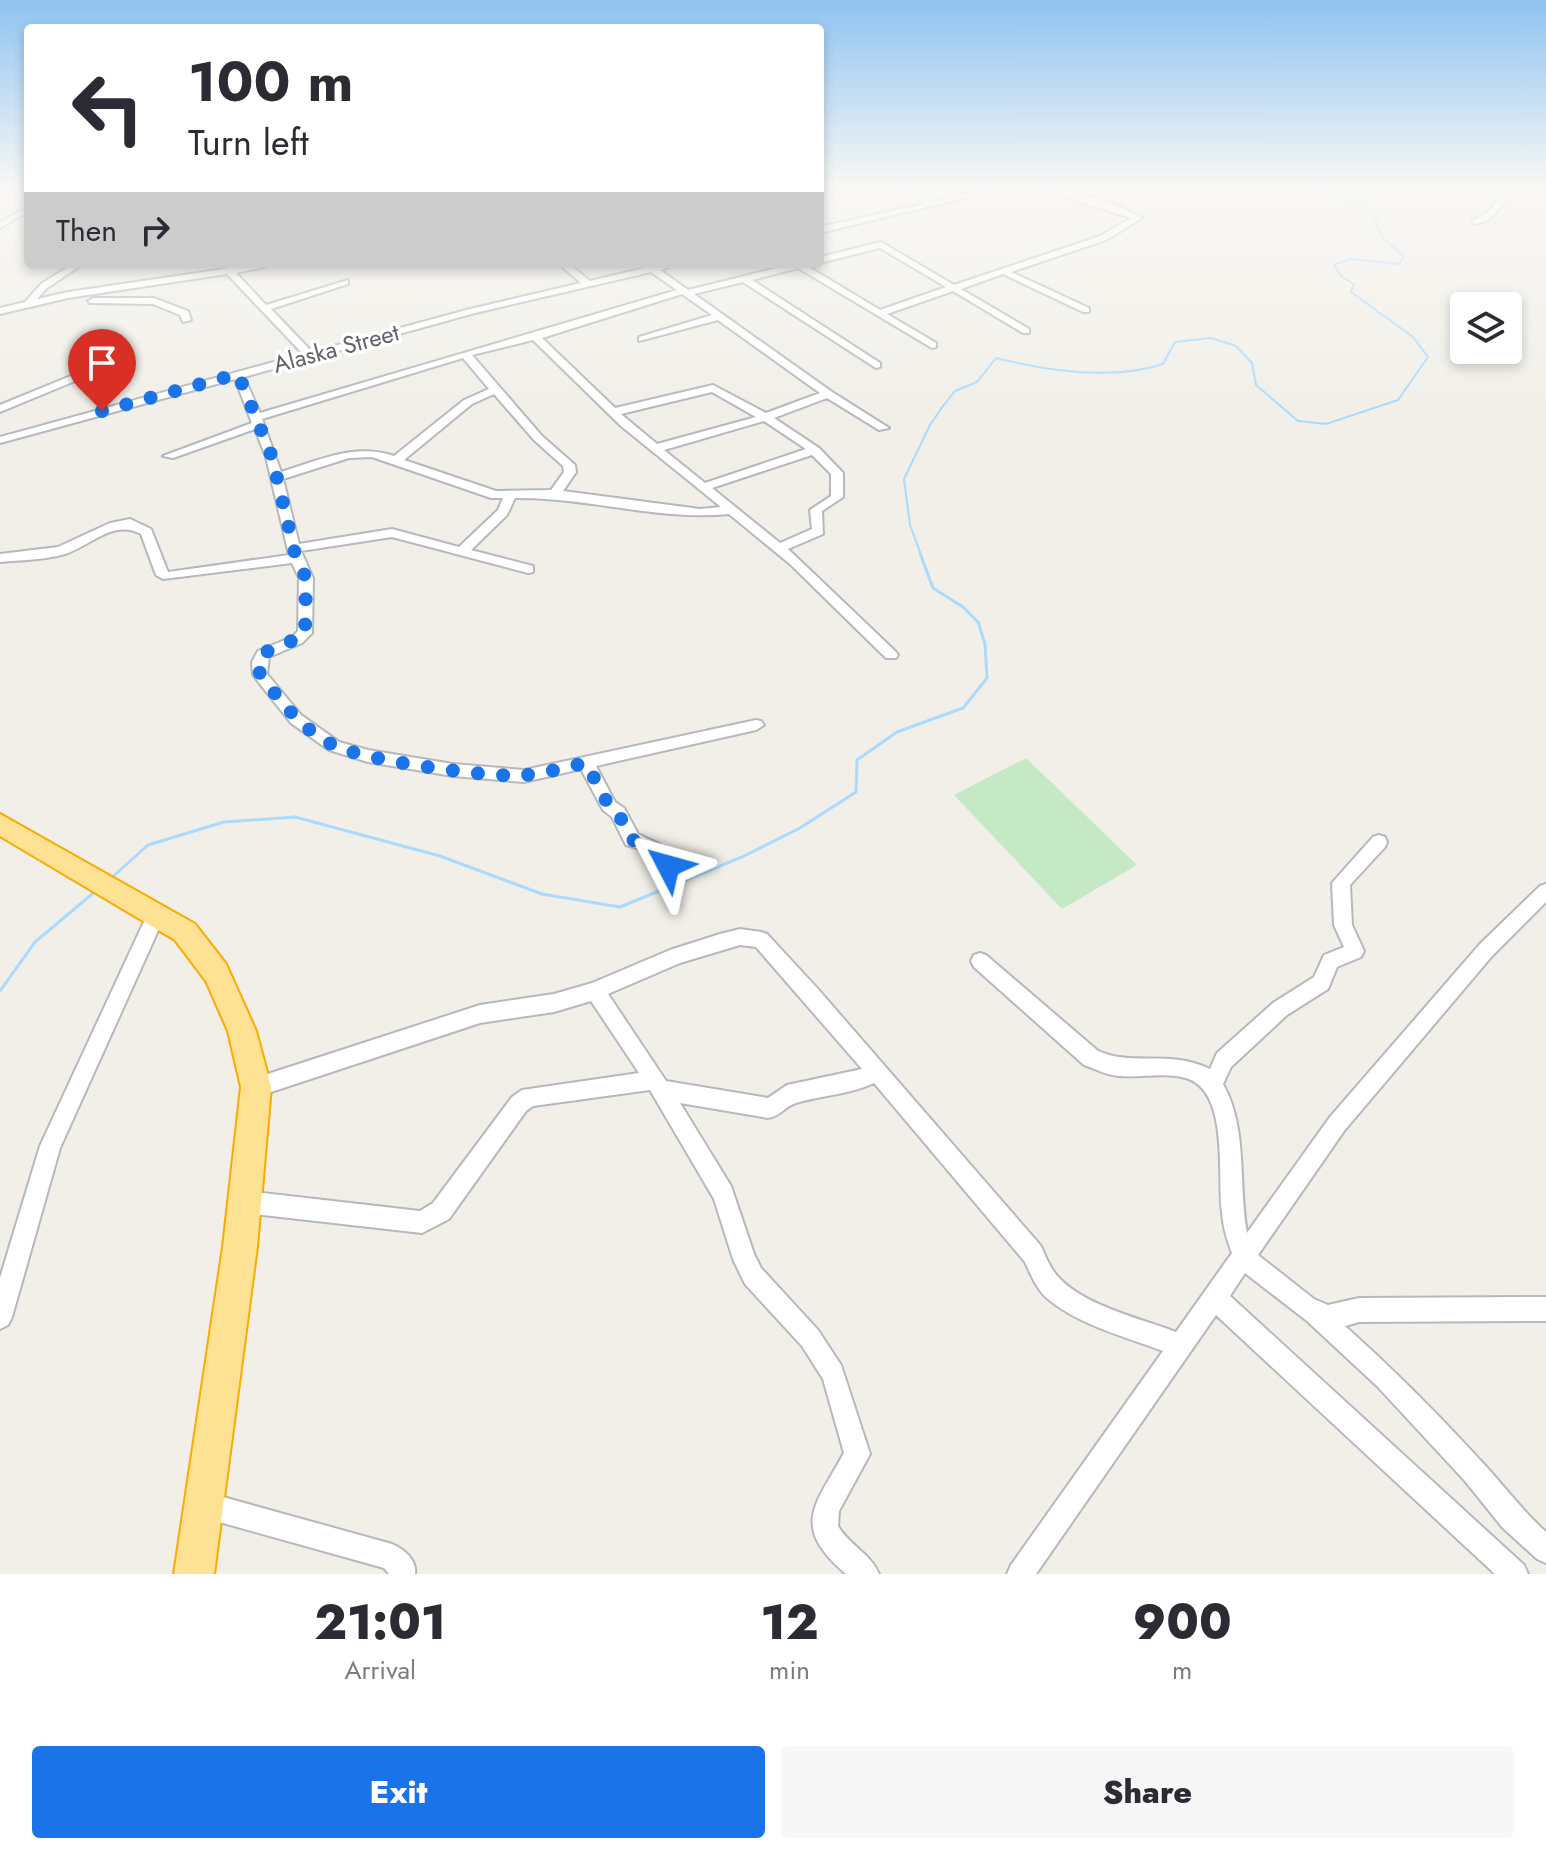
<!DOCTYPE html>
<style>
:root{--surface:#fff;--page:#f7f7f7;--text:#2b2b33;--muted:#7c7c81;--accent:#1a73e8}
body{margin:0;font-family:Jost,sans-serif;background:var(--page);color:var(--text);height:100vh;display:flex;flex-direction:column;font-size:30px;white-space:nowrap}
*{box-sizing:border-box;margin:0}
p{font-size:26px;color:var(--muted)}
.icon{flex:none;width:44px;height:44px;fill:none;stroke:currentColor;stroke-width:2;stroke-linecap:round;stroke-linejoin:round}
.map{position:relative;height:1574px;overflow:hidden}
.panel{display:flex;flex-direction:column;background:var(--surface);flex:1}
.panel>*{flex:none}
.top-card{position:absolute;left:24px;top:24px;width:800px;height:244px;border-radius:8px;box-shadow:0 4px 12px #0003;background:#fff;color:var(--text);overflow:hidden}
.tools{position:absolute;left:1450px;top:292px;display:grid;gap:16px}
.tools a{display:grid;place-items:center;width:72px;height:72px;border-radius:8px;background:var(--surface);box-shadow:0 4px 12px #0003;font-size:40px}
.pin{position:absolute;display:grid;place-items:center;width:68px;height:68px;color:#fff;margin:-82px -34px;border-radius:50% 50% 50% 0;rotate:-45deg;box-shadow:0 0 8px #0007}
.pin .icon{rotate:45deg}
.me{position:absolute;width:88px;margin:-44px;rotate:309deg;stroke-linejoin:round;filter:drop-shadow(0 0 6px #0008)}
.turn{display:flex;align-items:center;gap:28px;height:168px;padding:0 32px;font-size:36px}
.turn .icon{width:104px;height:104px;stroke-width:2.5}
.turn b{display:block;font-size:56px;line-height:68px}
.then{display:flex;align-items:center;height:76px;padding:0 32px;background:#0003;gap:16px;font-size:30px}
.eta{display:flex;justify-content:space-evenly;align-items:center;height:136px;text-align:center}
.eta b{font-size:48px;font-weight:800;line-height:56px}
.primary-button{display:flex;gap:16px;margin-top:auto;padding:16px 32px}
.primary-button a{flex:1;height:92px;border-radius:8px;background:var(--accent);color:#fff;font-size:32px;font-weight:800;line-height:92px;text-align:center}
.primary-button a+a{background:var(--page);color:var(--text)}
.map>svg:first-child{display:block}
</style>
<div class="map">
<svg width="1546" height="1574" viewBox="0 0 1546 1574">
<rect width="100%" height="100%" fill="#f1efe8"/>
<polygon fill="#c5e8c5" points="1026,758 1137,865 1062,909 954,795"/>
<g fill="none" stroke-linecap="round" stroke-linejoin="round">
<path stroke="#aadaff" stroke-width="2" d="M 921,555 L 910,525 L 904,479 L 930,425 L 943,406 L 955,391 L 977,382 L 996,358 C 1048,371 1111,381 1163,364 L 1175,342 L 1211,338 L 1236,346 L 1252,363 L 1256,385 L 1298,421 L 1326,424 L 1398,400 L 1428,357 L 1413,337 L 1351,292 L 1354,284 L 1341,276 L 1334,265 L 1351,259 L 1399,264 L 1404,257 L 1385,240 L 1375,223 L 1380,214 L 1321,189"/>
<g stroke="#aadaff" stroke-width="3">
<polyline points="109,880 148,845 224,822 295,817 440,856 542,894 620,907 742,857 800,828 856,792 857,760 897,732 963,708 987,678 985,644 978,622 963,607 933,588 920,553"/>
<polyline points="0,991 35,942 97,890"/>
</g>
<g stroke="#b5b8bc" stroke-width="4">
<g id="minor">
<polygon points="0,189 28,189 28,192 0,191"/>
<polygon points="907,189 916,189 931,202 987,189 1001,189 820,233 820,227 924,204"/>
<path d="M 1038,189 C 1068,188 1117,203 1142,218 L 1106,240 L 1011,272 L 1089,308 L 1089,312 L 1083,312 L 1003,274 L 961,289 L 1029,329 L 1029,333 L 1023,333 L 953,291 L 887,314 L 936,343 L 936,347 L 932,348 L 798,268 L 752,280 L 880,363 L 880,367 L 876,368 L 743,282 L 694,294 L 832,392 L 889,428 L 879,430 L 827,398 L 774,418 L 819,448 L 843,473 L 843,497 L 822,511 L 823,534 L 788,549 L 896,652 L 898,655 L 896,658 L 886,658 L 790,564 L 729,514 C 659,521 587,497 515,498 L 507,515 L 471,550 L 533,566 L 533,572 L 528,573 L 392,537 L 301,551 L 313,578 L 312,633 L 302,643 L 269,657 L 267,674 L 301,715 L 339,742 L 368,750 L 453,764 L 524,770 L 756,720 L 761,721 L 764,725 L 756,730 L 596,766 L 615,802 L 624,808 L 638,834 L 659,844 L 677,866 L 674,871 C 659,875 657,861 646,853 C 640,848 633,847 626,845 L 612,817 L 603,810 L 581,769 L 524,782 L 453,776 L 368,762 L 329,750 L 291,723 L 253,675 L 252,662 L 258,651 L 292,637 L 298,631 L 299,578 L 292,563 L 163,579 L 156,575 L 141,534 C 113,519 92,545 65,554 C 45,560 21,560 0,562 L 0,554 L 58,547 L 110,523 L 130,519 L 151,529 L 168,572 L 289,555 L 266,457 L 255,429 L 173,458 L 163,456 L 252,423 L 235,379 L 0,443 L 0,437 L 303,354 L 227,274 L 68,298 L 0,314 L 0,308 L 25,302 L 41,284 L 73,264 L 83,264 L 47,288 L 37,299 L 68,292 L 257,264 L 279,264 L 236,273 L 266,305 L 348,280 L 348,284 L 271,309 L 312,352 L 470,309 L 581,283 L 559,264 L 569,264 L 590,281 L 645,268 L 643,264 L 678,264 L 660,270 L 688,290 L 793,264 L 808,264 L 807,266 L 880,310 L 946,287 L 880,248 L 820,263 L 820,257 L 881,242 L 954,285 L 1100,236 L 1131,218 ZM 651,272 L 677,290 L 260,413 L 244,377 L 475,313 ZM 682,294 L 712,315 L 639,337 L 639,341 L 718,320 L 820,393 L 766,413 L 713,385 L 615,408 L 542,338 ZM 533,340 L 621,426 L 721,507 L 700,509 L 563,491 L 576,472 L 575,465 L 542,436 L 472,355 ZM 463,358 L 489,389 L 464,400 L 394,456 C 354,443 320,460 281,472 L 262,419 ZM 712,392 L 756,417 L 657,444 L 621,414 ZM 494,394 L 534,440 L 563,466 L 564,472 L 551,490 L 496,491 L 404,460 L 472,404 ZM 764,421 L 806,449 L 705,483 L 664,450 ZM 812,455 L 831,474 L 831,496 L 810,510 L 812,529 L 780,543 L 712,488 ZM 372,457 L 491,498 L 503,498 L 498,510 L 459,547 L 392,529 L 299,544 L 283,479 L 349,458 Z"/>
<path d="M 1503,189 L 1511,189 C 1502,205 1494,223 1473,224 L 1473,220 L 1491,210 Z"/>
<polygon points="28,207 28,212 0,228 0,222"/>
<polygon points="93,298 154,298 188,311 191,320 183,322 180,315 153,304 90,303 88,301"/>
<polygon points="117,357 122,360 121,362 0,412 0,405"/>
<path d="M 1379,835 L 1385,837 L 1387,842 L 1385,847 L 1350,885 L 1352,925 L 1364,951 L 1361,957 L 1337,967 L 1328,989 L 1287,1015 L 1231,1067 L 1223,1084 C 1248,1128 1238,1184 1247,1233 L 1330,1117 L 1480,944 L 1540,886 L 1546,884 L 1546,902 L 1492,956 L 1344,1131 L 1258,1255 L 1314,1299 L 1328,1305 L 1359,1298 L 1546,1297 L 1546,1321 L 1359,1322 L 1345,1326 C 1392,1368 1437,1413 1480,1460 C 1503,1484 1521,1510 1546,1532 L 1546,1563 L 1537,1559 L 1502,1527 L 1465,1481 L 1377,1386 L 1307,1321 L 1245,1273 L 1230,1296 L 1524,1565 L 1528,1574 L 1495,1574 L 1216,1315 L 1036,1574 L 1007,1574 L 1011,1565 L 1163,1351 C 1126,1337 1079,1325 1048,1299 C 1037,1290 1031,1275 1025,1262 L 874,1083 C 849,1095 822,1095 796,1103 C 785,1106 781,1116 768,1118 L 680,1103 L 731,1186 L 754,1254 L 761,1268 L 818,1330 L 841,1365 L 870,1454 L 839,1511 L 838,1526 C 849,1545 871,1554 879,1574 L 846,1574 C 790,1526 815,1506 844,1453 L 823,1379 L 802,1346 L 745,1284 L 733,1259 L 714,1199 L 650,1090 L 533,1106 L 526,1111 L 449,1219 L 422,1233 L 245,1213 L 237,1210 L 234,1202 L 237,1194 L 245,1191 L 420,1211 L 433,1203 L 512,1097 L 522,1090 L 639,1073 L 591,1001 L 554,1012 L 480,1023 L 256,1097 L 249,1094 L 246,1087 L 249,1080 L 480,1005 L 554,994 L 592,983 L 670,950 L 720,934 L 740,929 L 761,932 L 767,934 L 817,988 L 1041,1246 C 1046,1258 1051,1270 1060,1279 C 1086,1306 1142,1319 1176,1332 L 1232,1253 C 1227,1240 1223,1227 1222,1212 C 1217,1177 1230,1091 1186,1078 C 1164,1072 1141,1078 1119,1076 C 1106,1075 1096,1069 1084,1065 L 974,967 L 971,961 L 974,955 L 980,953 L 986,955 L 1098,1051 C 1135,1067 1168,1049 1210,1069 L 1217,1053 L 1273,1003 L 1314,977 L 1324,955 L 1344,947 L 1334,925 L 1332,883 L 1373,837 ZM 740,945 L 756,947 L 862,1069 L 787,1085 L 768,1098 L 666,1081 L 608,994 L 680,963 Z"/>
<polygon points="157,905 163,908 166,913 60,1148 12,1317 8,1325 0,1329 0,1278 40,1146 148,913 151,908"/>
<path d="M 205,1492 L 392,1544 C 404,1549 417,1560 415,1574 L 389,1574 L 384,1568 L 205,1518 L 196,1514 L 192,1505 L 196,1496 Z"/>
</g>
</g>
<g stroke="#f9ab00" stroke-width="4">
<polygon id="highway" points="0,814 195,924 226,964 256,1031 271,1087 257,1247 214,1574 174,1574 223,1247 241,1087 228,1031 206,981 175,940 0,836"/>
</g>
<use href="#minor" fill="#fff" fill-rule="evenodd"/>
<use href="#highway" fill="#fde293" fill-rule="evenodd"/>
</g>
<linearGradient id="sky" x2="0" y2="1"><stop stop-color="#8fc3f1"/><stop offset="0.46" stop-color="#f9f8f5"/><stop offset="1" stop-color="#f9f8f5" stop-opacity="0"/></linearGradient>
<rect width="1546" height="409" fill="url(#sky)"/>
<g fill="none" stroke-linecap="round" stroke-linejoin="round">
<path stroke="#1a73e8" stroke-width="14" stroke-dasharray="0 25.2" d="M 102,411 L 238,374 L 272,457 L 296,558 L 306,578 L 305,633 C 294,644 264,646 259,661 C 255,675 270,687 278,697 C 293,716 311,734 333,745 C 361,760 494,779 526,775 C 546,773 566,767 586,763 L 609,806 L 618,813 L 632,840 C 651,843 657,851 668,866"/>
</g>
<g text-anchor="middle" dominant-baseline="central" stroke-width="7" stroke-linejoin="round" paint-order="stroke">
<g font-size="24" fill="#5f6368" stroke="#fff">
<text transform="translate(336 348) rotate(-15)">Alaska Street</text>
</g>
</g>
</svg>
<div class="tools">
<a><svg class="icon" aria-label="layers" viewBox="0 0 24 24"><path d="M12 4l9 5-9 5-9-5zM3 14l9 5 9-5"/></svg></a>
</div>
<div class="pin" style="left:102px;top:411px;background:#d93025"><svg class="icon" aria-label="arrive" viewBox="0 0 24 24"><path d="M6 21V4h12l-3 4 3 4H6"/></svg></div>
<svg class="me" style="left:668px;top:866px" viewBox="-20 -20 40 40"><path d="M0-17L14 15 0 8-14 15z" fill="#1a73e8" stroke="#fff" stroke-width="4"/></svg>
<div class="top-card">
<div class="turn"><svg class="icon" aria-label="left" viewBox="0 0 24 24"><path d="M17 20v-9H6M10 6l-5 5 5 5"/></svg><div><b>100 m</b>Turn left</div></div>
<div class="then">Then<svg class="icon" aria-label="right" viewBox="0 0 24 24"><path d="M7 20v-9h11M14 6l5 5-5 5"/></svg></div>
</div>
</div>
<section class="panel">
<div class="eta">
<div><b>21:01</b><p>Arrival</p></div>
<div><b>12</b><p>min</p></div>
<div><b>900</b><p>m</p></div>
</div>
<div class="primary-button"><a>Exit</a><a>Share</a></div>
</section>
